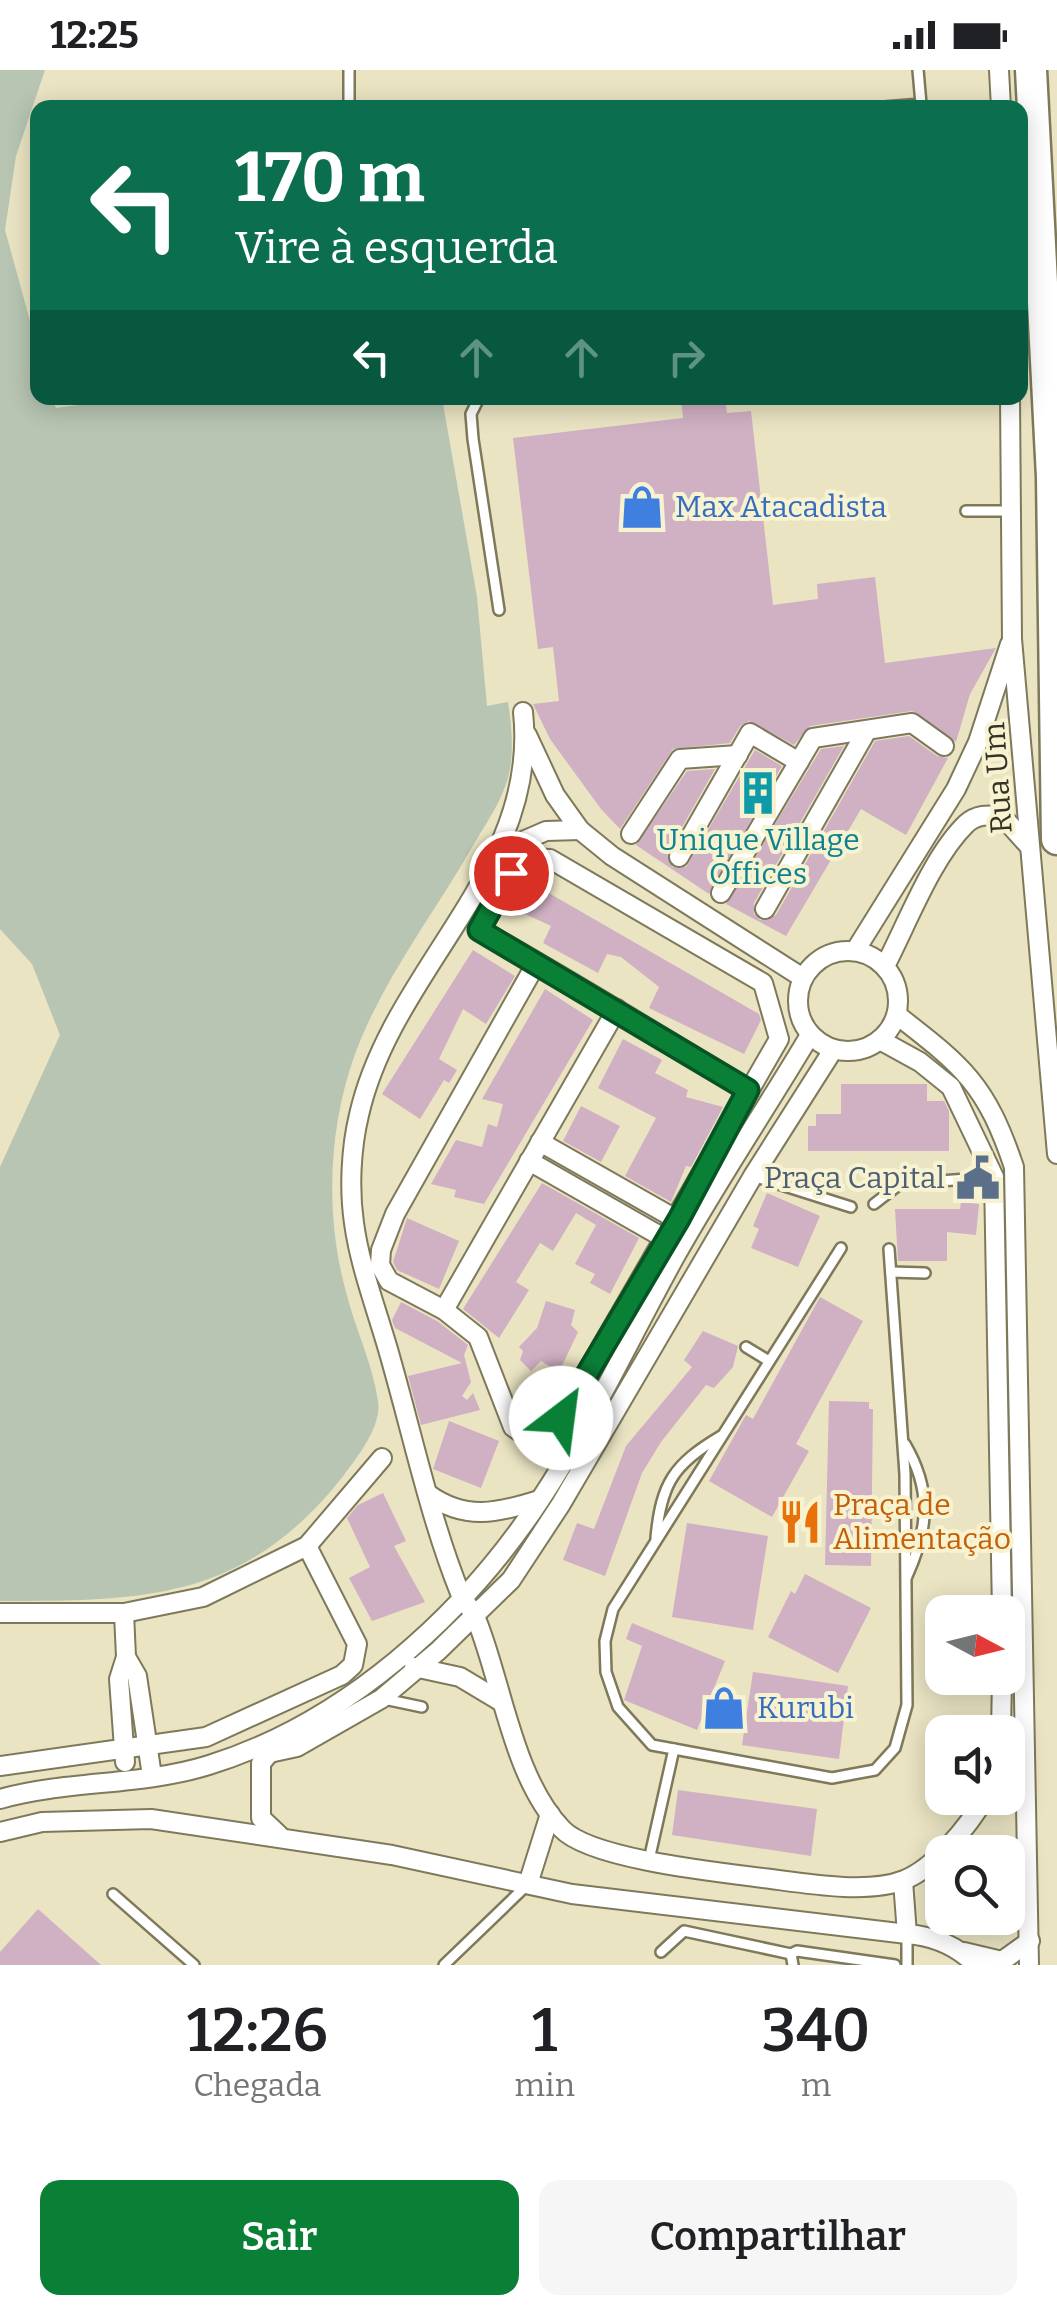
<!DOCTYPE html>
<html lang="pt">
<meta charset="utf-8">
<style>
:root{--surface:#fff;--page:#f6f6f6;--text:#202124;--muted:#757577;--accent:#0a8037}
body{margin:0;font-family:Bitter,serif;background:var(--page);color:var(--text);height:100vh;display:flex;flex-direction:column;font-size:38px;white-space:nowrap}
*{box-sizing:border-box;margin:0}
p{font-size:32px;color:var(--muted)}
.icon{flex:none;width:55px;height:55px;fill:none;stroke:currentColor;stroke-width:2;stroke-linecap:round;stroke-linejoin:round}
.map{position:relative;height:1895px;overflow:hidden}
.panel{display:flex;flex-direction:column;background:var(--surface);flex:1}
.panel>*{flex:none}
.top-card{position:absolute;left:30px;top:30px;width:998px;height:305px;border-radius:20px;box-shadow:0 5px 25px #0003;background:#0b6e4f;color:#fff;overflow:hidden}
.needle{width:65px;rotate:97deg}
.tools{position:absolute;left:925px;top:1525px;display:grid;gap:20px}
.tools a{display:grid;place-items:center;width:100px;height:100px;border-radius:20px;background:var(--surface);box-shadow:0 5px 25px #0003;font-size:50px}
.pin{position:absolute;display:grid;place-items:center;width:85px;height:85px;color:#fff;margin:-42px;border:5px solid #fff;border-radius:50%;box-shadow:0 2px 10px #0007}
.me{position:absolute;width:110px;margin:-55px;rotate:30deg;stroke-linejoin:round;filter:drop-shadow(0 0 8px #0008)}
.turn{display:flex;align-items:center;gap:35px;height:210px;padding:0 40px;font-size:45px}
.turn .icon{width:130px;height:130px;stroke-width:2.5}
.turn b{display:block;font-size:70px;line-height:85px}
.lanes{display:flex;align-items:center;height:95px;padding:0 40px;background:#0003;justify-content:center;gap:50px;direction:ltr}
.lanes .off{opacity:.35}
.eta{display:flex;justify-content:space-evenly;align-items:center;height:170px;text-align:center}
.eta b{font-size:60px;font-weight:600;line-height:70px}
.button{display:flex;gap:20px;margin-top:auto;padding:20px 40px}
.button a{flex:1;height:115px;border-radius:20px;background:var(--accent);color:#fff;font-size:40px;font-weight:600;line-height:115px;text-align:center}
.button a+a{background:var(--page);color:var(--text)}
.status{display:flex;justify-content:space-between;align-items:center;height:70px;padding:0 50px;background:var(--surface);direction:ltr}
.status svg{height:28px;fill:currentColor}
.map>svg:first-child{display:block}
</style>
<div class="status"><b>12:25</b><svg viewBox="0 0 49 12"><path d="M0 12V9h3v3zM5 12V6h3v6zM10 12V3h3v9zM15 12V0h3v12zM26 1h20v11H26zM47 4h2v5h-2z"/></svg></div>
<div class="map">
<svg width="1057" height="1895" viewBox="0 0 1057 1895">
<rect width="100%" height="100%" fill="#eae4c3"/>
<path fill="#b7c5b2" d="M 0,0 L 45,0 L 16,86 L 5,160 L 37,276 L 38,328 L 52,328 L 56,338 L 132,328 L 442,328 L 477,527 L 487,636 L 508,632 C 512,658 515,689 506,714 C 498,738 482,759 470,781 C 432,846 381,913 355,984 C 328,1059 325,1146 346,1222 C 355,1258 373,1295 378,1331 C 382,1356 358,1386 344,1405 C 246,1530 147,1531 0,1531 L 0,1097 L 60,965 L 32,894 L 0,859 Z"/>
<g fill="#d0b0c3">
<polygon points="681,328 725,328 727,343 751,341 773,535 818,529 817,514 875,507 885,593 996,578 970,624 956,672 912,641 810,656 794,675 749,651 740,656 730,673 673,679 620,759 601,739 550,669 533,634 559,631 553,577 538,579 513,368 683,348"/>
<polygon points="909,666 937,686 948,688 906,765 861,739 786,866 726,834 821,679 844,676 754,833 754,844 760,850 776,845 875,671"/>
<polygon points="755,680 782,696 709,824 636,775 687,701 715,699 668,782 672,797 686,797"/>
<polygon points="522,812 533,814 759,944 761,950 744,984 649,938 659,917 621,887 607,884 598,903 543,873 551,856 523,843 525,834 512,828"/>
<polygon points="473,880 515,906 486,954 463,939 439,989 457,1000 449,1013 444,1010 420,1049 382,1024"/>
<polygon points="545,919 593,950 484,1134 454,1127 456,1120 431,1114 456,1070 482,1077 488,1054 497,1057 503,1034 482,1029"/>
<polygon points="623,969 662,990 655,1003 688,1020 686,1027 723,1037 691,1097 686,1096 671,1132 625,1106 656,1048 598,1018"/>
<polygon points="841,1014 927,1014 927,1031 944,1031 949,1041 949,1081 808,1081 808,1056 816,1056 816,1044 841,1044"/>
<polygon points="581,1036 620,1056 601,1092 563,1071"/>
<polygon points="542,1113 639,1168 610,1224 590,1213 595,1204 575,1194 596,1155 576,1143 553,1181 540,1173 516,1212 529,1220 499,1268 463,1239"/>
<polygon points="767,1123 820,1146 798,1197 751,1178 759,1159 753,1156"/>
<polygon points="961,1132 979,1134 976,1165 947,1162 947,1191 898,1191 895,1139 960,1139"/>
<polygon points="407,1148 459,1171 439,1219 397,1200 393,1192"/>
<polygon points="820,1227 863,1251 796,1374 809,1381 772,1447 709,1411 746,1345 753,1349"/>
<polygon points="546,1231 575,1240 571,1255 578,1262 559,1302 541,1291 531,1301 520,1290 523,1281 519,1277 537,1258"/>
<polygon points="401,1232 437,1251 468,1275 464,1285 471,1312 462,1326 467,1330 473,1323 480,1340 421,1355 408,1306 462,1293 395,1258 392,1250"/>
<polygon points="703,1261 738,1276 733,1297 714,1318 706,1315 661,1372 642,1403 605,1506 563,1490 577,1453 594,1459 626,1376 692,1297 684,1290"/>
<polygon points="829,1331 869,1332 869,1339 873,1339 871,1496 825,1495"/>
<polygon points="449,1351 499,1371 481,1418 433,1399"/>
<polygon points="383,1423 406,1471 394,1476 425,1532 372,1551 349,1508 370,1497 347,1448 358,1435"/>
<polygon points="687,1453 768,1466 753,1560 672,1547"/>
<polygon points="805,1504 871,1538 838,1603 768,1567 791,1521 795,1524"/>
<polygon points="632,1553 725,1591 697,1660 624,1630 642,1576 626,1569"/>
<polygon points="753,1602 848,1616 839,1689 742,1675"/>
<polygon points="678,1720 817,1739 811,1786 672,1765"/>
<polygon points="38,1839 101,1895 0,1895 0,1882"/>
</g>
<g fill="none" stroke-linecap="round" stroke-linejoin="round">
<g stroke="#7e795a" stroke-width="14">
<g id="service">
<polyline points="349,38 349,0"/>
<polyline points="872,38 921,34 918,0"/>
<polyline points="479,328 471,344 473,369 499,540"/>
<polyline points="966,441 1011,441"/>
<polyline points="753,1106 851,1137"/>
<polyline points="874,1134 900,1114 994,1107"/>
<polyline points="841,1178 613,1539 605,1571 606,1602 618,1637 652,1675 832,1708 875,1700 895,1678 907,1635 905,1404 889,1179"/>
<polyline points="891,1202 925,1203"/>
<polyline points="746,1277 769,1291"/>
<path d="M 905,1374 C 932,1420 929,1458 907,1506"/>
<path d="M 656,1468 C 661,1413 674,1394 721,1366"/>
<polyline points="384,1629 422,1637"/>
<polyline points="649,1790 674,1679"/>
<polyline points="113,1824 194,1895"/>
<polyline points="907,1864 907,1895"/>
<polyline points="661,1882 684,1861 791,1884"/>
<polyline points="444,1895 526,1816"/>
<polyline points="793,1895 791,1884 797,1881 895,1895"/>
</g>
</g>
<g stroke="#7e795a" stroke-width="22">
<g id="minor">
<polyline points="999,0 1001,38"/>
<polyline points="1010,328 1012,569 1057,1084"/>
<path d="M 523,642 C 540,801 392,898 359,1045 C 351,1078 349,1119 354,1153 C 360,1198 379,1246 391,1290 C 413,1367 430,1448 460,1523 C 464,1533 473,1540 477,1551 C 502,1613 513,1708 562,1759 C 591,1790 726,1803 771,1809 C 808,1814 869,1824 904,1810 C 935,1798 969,1755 985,1728"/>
<polyline points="527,665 555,725 580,760 612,786 803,908"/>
<polyline points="631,764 680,689 738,685"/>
<polyline points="502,780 546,761 580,760"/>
<polyline points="679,787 750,663 799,692"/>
<polyline points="721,823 813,668 912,653 944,676"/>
<polyline points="765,839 866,662"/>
<circle cx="848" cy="931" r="50"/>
<polyline points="855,881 956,719 978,672 1010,574"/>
<path d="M 537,892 L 395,1144 L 381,1180 L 380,1195 L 389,1211 L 444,1240 L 478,1267 L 513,1357 L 543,1378 L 779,969 L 763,913 L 550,789 L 529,788 L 518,794 L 479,859 C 570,910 659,965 748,1019"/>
<path d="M 885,896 C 907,854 932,787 966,754 C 977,744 988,745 1002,746 L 1030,777"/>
<path d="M 897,945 C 964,997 986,1014 1014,1097 L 1029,1895"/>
<polyline points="880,970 920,992 951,1017 994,1107 1002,1542"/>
<polyline points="540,1072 688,1156"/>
<polyline points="529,1091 676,1175"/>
<polyline points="444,1240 617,939"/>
<path d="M 428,1424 C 465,1451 498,1443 539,1430"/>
<polyline points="0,1543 124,1543 203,1527 307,1476 382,1388"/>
<polyline points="124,1543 126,1587 119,1609 125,1692"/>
<polyline points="126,1587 137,1606 152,1706"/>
<polyline points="414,1597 460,1607 500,1631"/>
<polyline points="1001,1662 1002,1608"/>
<polyline points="274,1682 297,1677 381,1629 439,1580 511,1510 561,1434 753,1106 833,980"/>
<polyline points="0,1696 206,1667 342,1605 353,1595 357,1574 307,1476"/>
<path d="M 0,1729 C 68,1710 142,1716 209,1695 C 344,1653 463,1547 540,1430 C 591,1353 631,1266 676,1185 C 718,1110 766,1039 810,965"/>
<polyline points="0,1762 42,1752 151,1749 392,1785 572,1824 907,1864"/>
<polyline points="279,1765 261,1748 261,1693 279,1672"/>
<polyline points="952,1782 974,1778 1005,1782"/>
<path d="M 903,1811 L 907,1864 C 933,1866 957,1876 976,1895"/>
<polyline points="528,1814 550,1744"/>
<polyline points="964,1882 1002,1891 1030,1871"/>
</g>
</g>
<g stroke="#7e795a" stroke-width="35">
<polyline id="trunk" points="1031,0 1052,407 1057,769"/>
</g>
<use href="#service" stroke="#fff" stroke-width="9"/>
<use href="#minor" stroke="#fff" stroke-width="18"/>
<use href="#trunk" stroke="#fff" stroke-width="30"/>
</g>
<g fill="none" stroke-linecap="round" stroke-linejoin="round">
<g stroke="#065324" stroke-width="25">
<polyline id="route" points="511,803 479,860 748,1020 679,1149 561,1348"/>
</g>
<use href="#route" stroke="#0a8037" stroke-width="18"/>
</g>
<defs>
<g id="shop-bare" transform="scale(3.45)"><path d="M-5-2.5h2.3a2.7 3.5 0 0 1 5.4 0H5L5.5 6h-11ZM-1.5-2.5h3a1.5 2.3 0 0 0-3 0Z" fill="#3f7fe0" stroke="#f7f2d0" stroke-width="2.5" paint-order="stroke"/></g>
<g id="building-bare" transform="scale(3.45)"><path d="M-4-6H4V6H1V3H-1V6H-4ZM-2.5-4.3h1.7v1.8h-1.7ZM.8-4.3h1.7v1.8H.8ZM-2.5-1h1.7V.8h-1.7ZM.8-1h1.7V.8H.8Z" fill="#0f9aa8" stroke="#f7f2d0" stroke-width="2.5" paint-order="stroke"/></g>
<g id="civic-bare" transform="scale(3.45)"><path d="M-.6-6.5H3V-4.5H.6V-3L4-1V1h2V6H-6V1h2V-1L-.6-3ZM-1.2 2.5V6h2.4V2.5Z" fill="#5c6f8a" stroke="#f7f2d0" stroke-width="2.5" paint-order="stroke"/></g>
<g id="restaurant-bare" transform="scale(3.45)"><path d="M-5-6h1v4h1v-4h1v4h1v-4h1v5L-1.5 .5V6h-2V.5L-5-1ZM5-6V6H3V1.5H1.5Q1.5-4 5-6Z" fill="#e8710a" stroke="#f7f2d0" stroke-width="2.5" paint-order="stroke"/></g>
</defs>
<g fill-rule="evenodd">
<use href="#shop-bare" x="642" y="437"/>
<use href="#building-bare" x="758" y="723"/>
<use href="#civic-bare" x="978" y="1108"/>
<use href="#restaurant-bare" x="800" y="1452"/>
<use href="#shop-bare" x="724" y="1638"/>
</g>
<g text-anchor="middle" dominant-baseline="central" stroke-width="8" stroke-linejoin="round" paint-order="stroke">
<g font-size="30" fill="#366cbe" stroke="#f7f2d0" text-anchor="start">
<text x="675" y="437">Max Atacadista</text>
<text x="757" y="1638">Kurubi</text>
</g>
<g font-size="30" fill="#353225" stroke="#f7f2d0">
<text transform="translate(998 708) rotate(-94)">Rua Um</text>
</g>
<g font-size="30" fill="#0d838f" stroke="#f7f2d0">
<text x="758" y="770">Unique Village<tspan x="758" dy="34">Offices</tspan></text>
</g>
<g font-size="30" fill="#4e5e75" stroke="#f7f2d0" text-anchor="end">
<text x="945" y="1108">Praça Capital</text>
</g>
<g font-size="30" fill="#c56008" stroke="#f7f2d0" text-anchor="start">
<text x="833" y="1435">Praça de<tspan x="833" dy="34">Alimentação</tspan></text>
</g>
</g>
</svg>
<div class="tools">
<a><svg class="needle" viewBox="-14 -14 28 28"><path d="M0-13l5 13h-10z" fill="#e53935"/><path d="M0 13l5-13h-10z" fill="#757577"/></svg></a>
<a><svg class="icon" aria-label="sound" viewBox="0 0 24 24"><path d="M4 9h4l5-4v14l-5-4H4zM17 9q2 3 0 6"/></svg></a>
<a><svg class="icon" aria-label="search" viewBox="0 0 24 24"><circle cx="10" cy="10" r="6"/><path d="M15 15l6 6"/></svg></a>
</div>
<div class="pin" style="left:511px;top:803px;background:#d93025"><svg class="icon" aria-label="arrive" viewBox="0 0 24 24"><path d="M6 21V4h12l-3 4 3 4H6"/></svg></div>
<svg class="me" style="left:561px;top:1348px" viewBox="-20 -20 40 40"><circle r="19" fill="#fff"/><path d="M0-13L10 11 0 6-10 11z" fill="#0a8037"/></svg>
<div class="top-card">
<div class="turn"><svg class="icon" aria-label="left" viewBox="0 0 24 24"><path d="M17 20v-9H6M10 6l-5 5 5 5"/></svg><div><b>170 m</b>Vire à esquerda</div></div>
<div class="lanes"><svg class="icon" aria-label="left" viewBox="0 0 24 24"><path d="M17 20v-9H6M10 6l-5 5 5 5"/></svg><svg class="icon off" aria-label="ahead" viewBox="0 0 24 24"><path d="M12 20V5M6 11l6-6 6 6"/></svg><svg class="icon off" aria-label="ahead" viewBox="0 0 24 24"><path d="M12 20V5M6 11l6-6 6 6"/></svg><svg class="icon off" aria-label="right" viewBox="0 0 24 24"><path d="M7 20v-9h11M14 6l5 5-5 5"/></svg></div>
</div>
</div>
<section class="panel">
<div class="eta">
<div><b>12:26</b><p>Chegada</p></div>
<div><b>1</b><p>min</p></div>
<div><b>340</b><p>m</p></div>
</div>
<div class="button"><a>Sair</a><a>Compartilhar</a></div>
</section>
